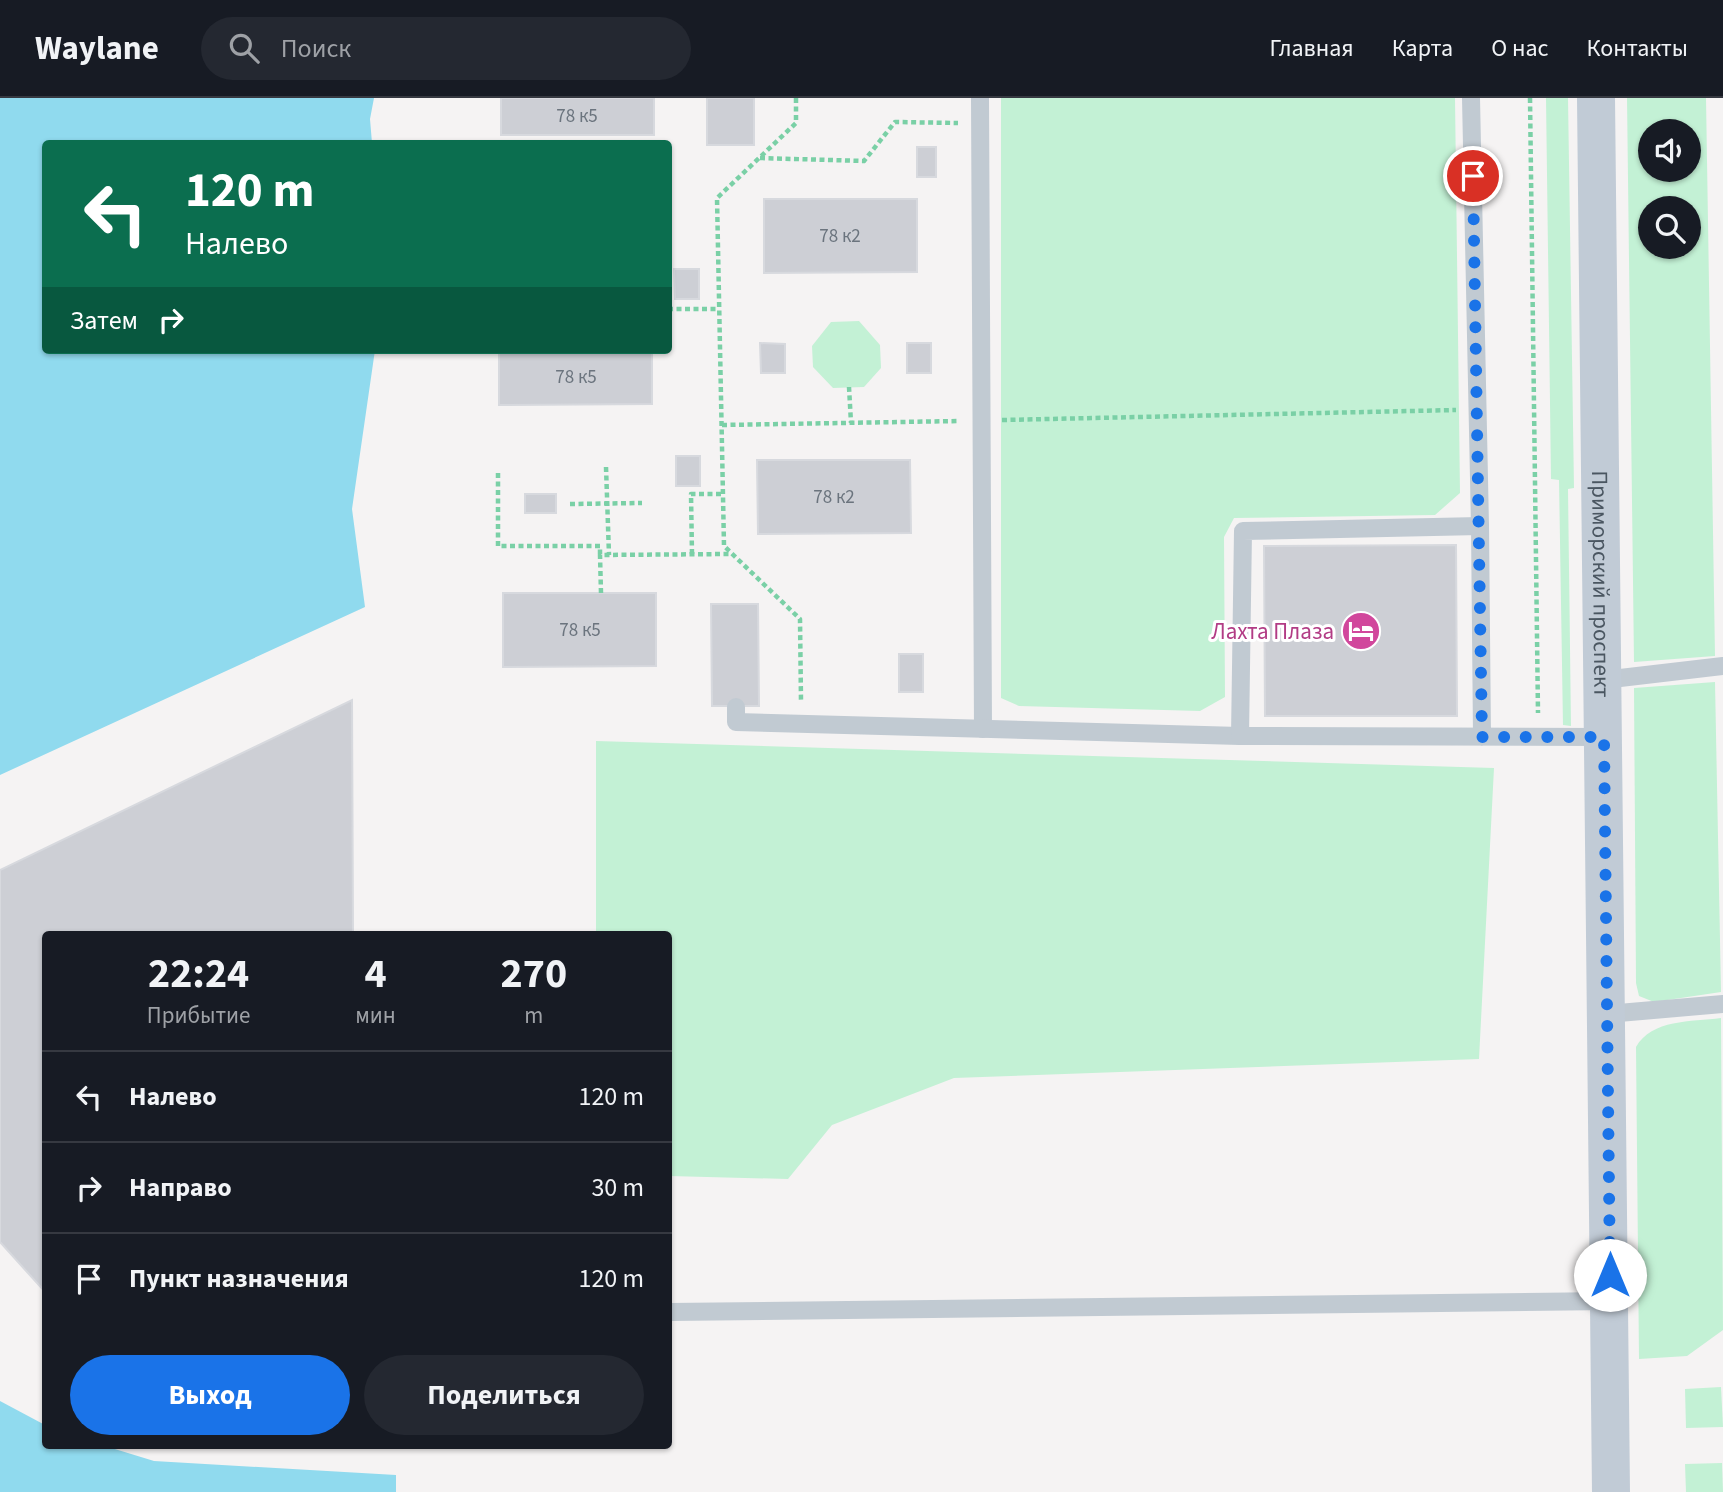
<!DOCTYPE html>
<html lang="ru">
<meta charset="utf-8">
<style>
:root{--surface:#171b24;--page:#242831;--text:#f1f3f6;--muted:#9ea1a6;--line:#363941;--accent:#1a73e8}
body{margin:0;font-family:"Source Sans 3",sans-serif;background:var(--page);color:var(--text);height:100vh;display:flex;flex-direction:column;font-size:26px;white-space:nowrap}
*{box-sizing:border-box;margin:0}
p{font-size:23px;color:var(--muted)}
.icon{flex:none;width:38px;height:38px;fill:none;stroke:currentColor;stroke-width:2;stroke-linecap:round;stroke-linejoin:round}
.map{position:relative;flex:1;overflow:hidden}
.side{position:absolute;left:42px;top:833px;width:630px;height:518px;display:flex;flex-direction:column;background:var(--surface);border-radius:7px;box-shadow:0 2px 5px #0004}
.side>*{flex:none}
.banner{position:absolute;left:42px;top:42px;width:630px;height:214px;border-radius:7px;box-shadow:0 2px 5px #0004;background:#0b6e4f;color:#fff;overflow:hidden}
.controls{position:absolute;left:1638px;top:21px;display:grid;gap:14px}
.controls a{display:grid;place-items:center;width:63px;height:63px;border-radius:50%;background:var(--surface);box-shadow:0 2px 5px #0004;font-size:35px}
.pin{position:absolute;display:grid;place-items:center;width:60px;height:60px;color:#fff;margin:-30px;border:4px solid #fff;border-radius:50%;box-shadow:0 2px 7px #0007}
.me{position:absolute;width:77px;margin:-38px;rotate:0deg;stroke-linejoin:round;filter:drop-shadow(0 0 5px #0008)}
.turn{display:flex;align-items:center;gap:24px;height:147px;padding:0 28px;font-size:32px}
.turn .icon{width:91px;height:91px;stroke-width:2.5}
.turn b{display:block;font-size:49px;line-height:60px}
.then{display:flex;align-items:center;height:66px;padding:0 28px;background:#0003;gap:14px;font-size:26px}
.eta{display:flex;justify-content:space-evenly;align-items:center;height:119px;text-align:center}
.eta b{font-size:42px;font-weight:700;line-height:49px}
.primary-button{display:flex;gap:14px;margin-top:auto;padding:14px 28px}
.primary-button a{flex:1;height:80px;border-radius:42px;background:var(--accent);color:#fff;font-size:28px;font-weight:700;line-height:80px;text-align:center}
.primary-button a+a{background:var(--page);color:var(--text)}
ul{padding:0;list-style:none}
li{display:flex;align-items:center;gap:21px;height:91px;padding:0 28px;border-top:2px solid var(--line)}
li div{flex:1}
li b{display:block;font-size:26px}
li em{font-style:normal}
header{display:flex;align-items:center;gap:42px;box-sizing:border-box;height:98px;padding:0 35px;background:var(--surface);border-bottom:2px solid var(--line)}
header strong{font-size:33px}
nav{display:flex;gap:38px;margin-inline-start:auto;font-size:24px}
.search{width:490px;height:63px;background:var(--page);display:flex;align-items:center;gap:18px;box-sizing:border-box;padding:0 24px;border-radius:38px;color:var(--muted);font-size:26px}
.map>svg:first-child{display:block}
</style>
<header>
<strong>Waylane</strong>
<div class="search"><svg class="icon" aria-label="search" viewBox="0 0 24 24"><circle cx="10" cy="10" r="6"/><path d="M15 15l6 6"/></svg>Поиск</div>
<nav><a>Главная</a><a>Карта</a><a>О нас</a><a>Контакты</a></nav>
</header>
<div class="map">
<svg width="1723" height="1394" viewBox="0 0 1723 1394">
<rect width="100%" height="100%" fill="#f5f3f3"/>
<g fill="#c3f1d5" fill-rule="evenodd">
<polygon points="1001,0 1455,0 1460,395 1435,417 1234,420 1224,439 1225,599 1200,613 1019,608 1001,600"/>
<polygon points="1546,0 1568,0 1574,390 1568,391 1571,628 1563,627 1559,382 1551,381"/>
<path d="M 1627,0 L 1706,0 L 1715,558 L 1634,564 ZM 1650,33 L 1689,33 L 1689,72 L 1650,72 ZM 1650,110 L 1689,110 L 1689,149 L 1650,149 Z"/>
<polygon points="859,223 880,247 881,270 864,289 833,290 813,269 812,248 831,224"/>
<polygon points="1715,584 1721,894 1654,904 1639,898 1636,885 1634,590"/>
<polygon points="596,643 1494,670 1479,961 954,980 832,1027 788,1081 669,1078 668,836 596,836"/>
<path d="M 1721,920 L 1723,1232 L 1687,1258 L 1639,1261 L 1636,949 C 1652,921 1691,924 1721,920 Z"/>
<polygon points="1721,1289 1723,1329 1686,1330 1685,1291"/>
<polygon points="1722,1365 1723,1394 1686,1394 1685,1366"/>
</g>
<g fill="#90daee">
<polygon points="0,0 374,0 370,21 372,45 46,46 46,252 375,252 352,411 365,509 0,677"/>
<polygon points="0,1303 45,1327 46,1348 105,1348 154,1363 396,1377 396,1394 0,1394"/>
</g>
<g fill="#cdcfd5" stroke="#d7d9de" stroke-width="2">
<rect x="501" y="0" width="153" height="37"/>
<rect x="707" y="0" width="47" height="47"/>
<rect x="917" y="49" width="19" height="30"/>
<polygon points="764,101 917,101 917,174 764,175"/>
<polygon points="674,171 699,171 699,201 675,201"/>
<polygon points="760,245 785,246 785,275 761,275"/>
<rect x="907" y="245" width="24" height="30"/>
<polygon points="499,252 652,252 652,306 499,307"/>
<rect x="676" y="358" width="24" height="30"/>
<polygon points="757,362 910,362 911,435 758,436"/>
<rect x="525" y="396" width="31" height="19"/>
<polygon points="1456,447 1457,618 1265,618 1264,448"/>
<polygon points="503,495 656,495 656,568 503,569"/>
<polygon points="711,506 758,506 759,608 712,608"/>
<rect x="899" y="556" width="24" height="38"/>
<polygon points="352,602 353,836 46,836 46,1195 0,1144 0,772"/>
</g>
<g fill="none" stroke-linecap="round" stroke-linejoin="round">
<g stroke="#7ad0a6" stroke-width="4.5" stroke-dasharray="5 3.5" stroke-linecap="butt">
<polyline points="796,0 796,25 717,100 724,448 800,521 801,603"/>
<polyline points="1530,0 1538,615"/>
<polyline points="760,60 864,63 895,24 958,25"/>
<polyline points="668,211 719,211"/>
<polyline points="849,289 851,325"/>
<polyline points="1002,322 1456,312"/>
<polyline points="722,327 959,323"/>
<polyline points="606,369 609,457"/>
<polyline points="498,375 498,448 600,448 600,457"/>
<polyline points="570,406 642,405"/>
<polyline points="692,456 691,396 723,396"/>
<polyline points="601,495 600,457 731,456"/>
</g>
<g stroke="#c1cad2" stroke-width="18">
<polyline points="980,0 983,631"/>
<polyline points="1471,0 1480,428"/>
<polyline points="1603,582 1723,568"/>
<polyline points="736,609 736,624 1240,638"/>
<polyline points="1482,639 1480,428 1243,433 1240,638 1604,639"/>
<polyline points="1607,916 1723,906"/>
<polyline points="668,1214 1611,1203"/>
</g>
<path stroke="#c1cbd6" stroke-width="38" id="s1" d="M 1596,0 L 1611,1394"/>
</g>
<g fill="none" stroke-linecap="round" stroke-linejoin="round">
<polyline stroke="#1a73e8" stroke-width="12" stroke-dasharray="0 21.6" points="1473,78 1482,639 1604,639 1610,1177"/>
</g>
<defs>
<g id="hotel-disc" transform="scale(2.0125)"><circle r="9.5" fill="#d1479c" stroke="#fff"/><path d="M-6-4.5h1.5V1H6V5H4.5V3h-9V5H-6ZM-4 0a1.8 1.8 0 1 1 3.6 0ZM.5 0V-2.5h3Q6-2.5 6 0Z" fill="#fff"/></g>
</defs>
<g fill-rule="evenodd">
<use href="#hotel-disc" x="1361" y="533"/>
</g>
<g text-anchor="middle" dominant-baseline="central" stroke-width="6" stroke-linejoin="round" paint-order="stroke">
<g font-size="19" fill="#6b747e">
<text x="577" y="18">78 к5</text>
<text x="840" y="138">78 к2</text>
<text x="576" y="279">78 к5</text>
<text x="834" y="399">78 к2</text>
<text x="580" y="532">78 к5</text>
</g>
<g font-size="23" fill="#4a5661" stroke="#fff">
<text stroke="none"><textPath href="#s1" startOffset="486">Приморский проспект</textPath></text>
</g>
<g font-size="23" fill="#b23c85" stroke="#fff" text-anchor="end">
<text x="1334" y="533">Лахта Плаза</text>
</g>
</g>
</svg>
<div class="controls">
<a><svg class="icon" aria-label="sound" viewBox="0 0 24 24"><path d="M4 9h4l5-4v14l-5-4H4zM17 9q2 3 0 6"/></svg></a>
<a><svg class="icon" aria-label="search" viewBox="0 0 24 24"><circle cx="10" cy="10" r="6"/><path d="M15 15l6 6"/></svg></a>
</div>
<div class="pin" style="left:1473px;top:78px;background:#d93025"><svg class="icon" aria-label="arrive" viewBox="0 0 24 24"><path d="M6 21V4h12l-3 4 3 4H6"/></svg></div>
<svg class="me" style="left:1610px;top:1177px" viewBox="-20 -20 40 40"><circle r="19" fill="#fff"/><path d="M0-13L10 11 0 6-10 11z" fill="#1a73e8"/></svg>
<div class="banner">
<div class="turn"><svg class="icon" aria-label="left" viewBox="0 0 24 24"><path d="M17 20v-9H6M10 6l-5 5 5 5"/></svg><div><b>120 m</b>Налево</div></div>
<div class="then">Затем<svg class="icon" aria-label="right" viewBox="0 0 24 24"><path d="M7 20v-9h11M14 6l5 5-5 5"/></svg></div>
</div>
<section class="side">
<div class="eta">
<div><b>22:24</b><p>Прибытие</p></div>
<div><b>4</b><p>мин</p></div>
<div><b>270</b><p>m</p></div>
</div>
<ul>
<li><svg class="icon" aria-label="left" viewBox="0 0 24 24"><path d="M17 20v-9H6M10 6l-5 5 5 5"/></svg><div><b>Налево</b></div><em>120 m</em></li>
<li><svg class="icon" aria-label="right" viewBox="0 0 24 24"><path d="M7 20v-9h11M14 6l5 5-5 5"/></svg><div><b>Направо</b></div><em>30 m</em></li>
<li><svg class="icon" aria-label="arrive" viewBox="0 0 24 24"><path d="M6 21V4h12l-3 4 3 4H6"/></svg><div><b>Пункт назначения</b></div><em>120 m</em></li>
</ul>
<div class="primary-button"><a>Выход</a><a>Поделиться</a></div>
</section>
</div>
